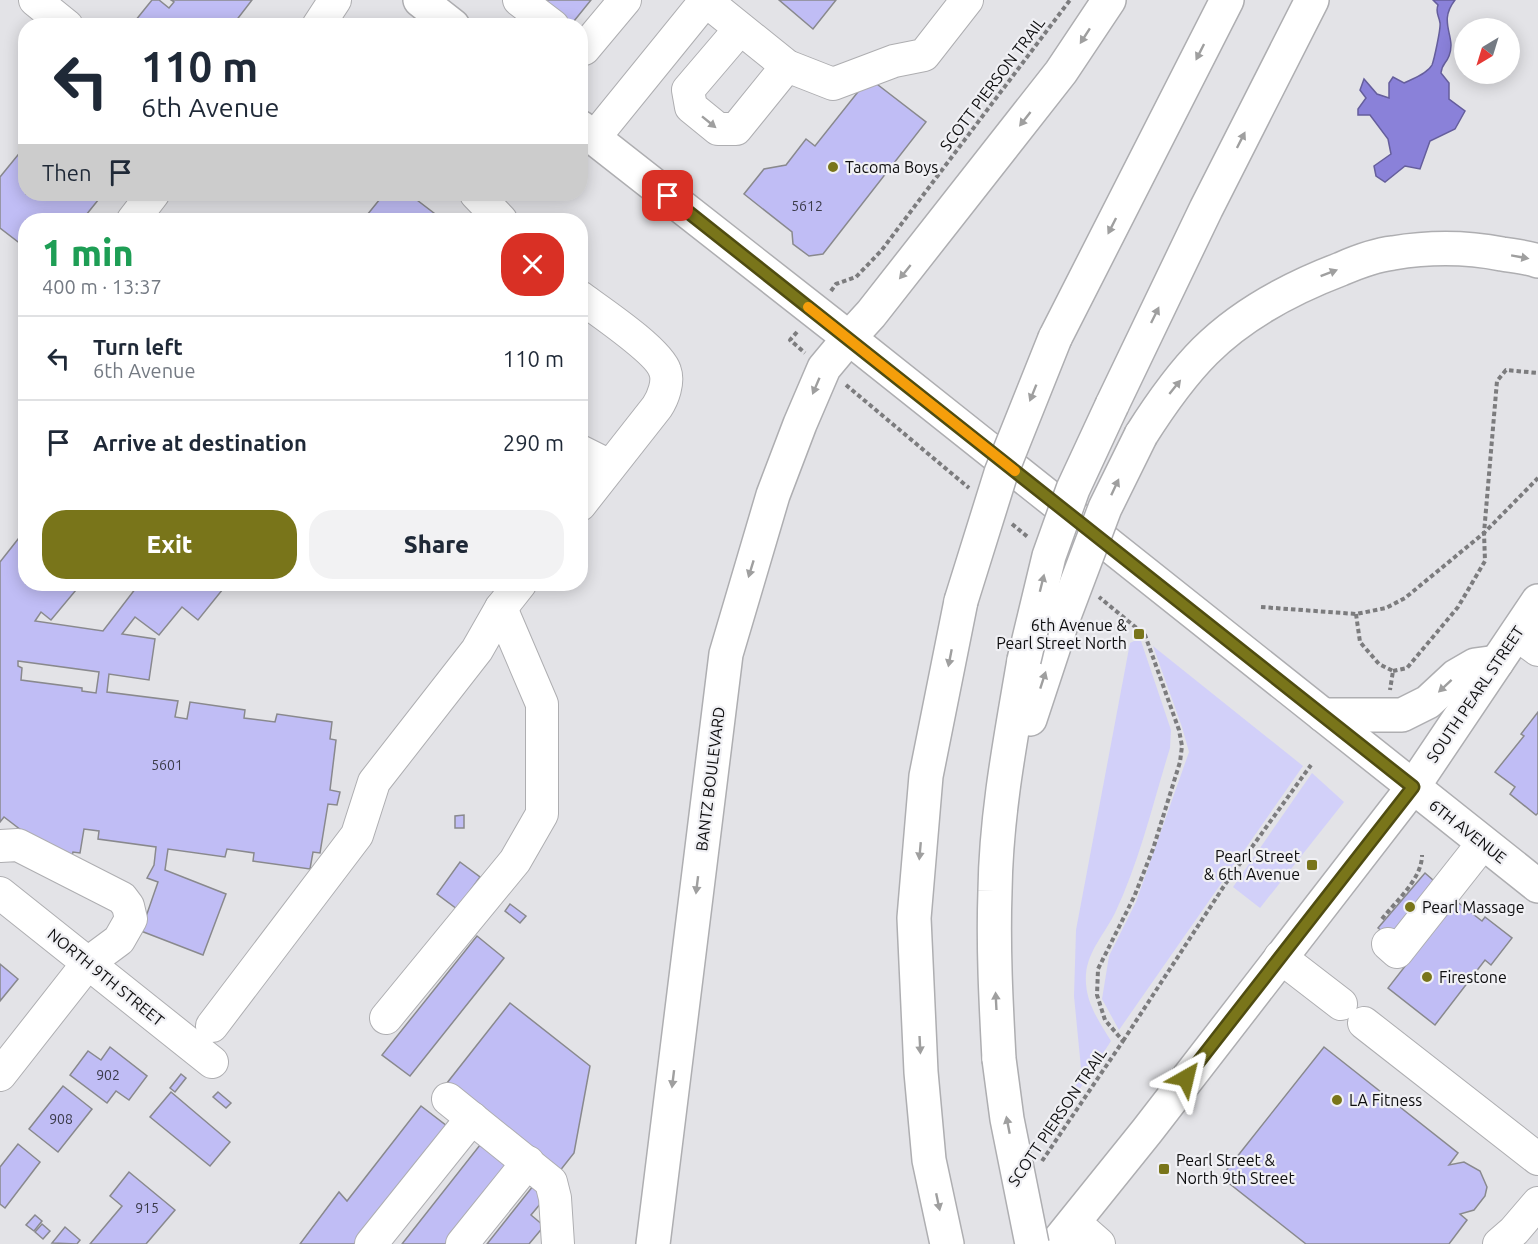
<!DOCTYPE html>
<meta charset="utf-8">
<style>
:root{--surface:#fff;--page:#f2f2f3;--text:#1f2937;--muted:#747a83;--line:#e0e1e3;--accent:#79751a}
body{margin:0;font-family:Ubuntu,sans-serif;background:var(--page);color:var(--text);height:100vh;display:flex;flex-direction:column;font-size:22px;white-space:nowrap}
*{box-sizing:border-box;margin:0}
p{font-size:20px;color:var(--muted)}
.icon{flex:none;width:33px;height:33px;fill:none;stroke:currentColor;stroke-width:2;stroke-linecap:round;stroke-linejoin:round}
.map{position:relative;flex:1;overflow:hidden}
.details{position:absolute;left:18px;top:213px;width:570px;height:378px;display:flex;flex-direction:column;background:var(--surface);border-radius:24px;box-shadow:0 3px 15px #0003}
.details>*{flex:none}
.hud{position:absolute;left:18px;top:18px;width:570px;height:183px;border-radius:24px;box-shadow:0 3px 15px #0003;background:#fff;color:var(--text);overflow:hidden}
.needle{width:39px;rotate:218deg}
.tools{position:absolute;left:1454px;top:18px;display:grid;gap:12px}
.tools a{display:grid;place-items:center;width:66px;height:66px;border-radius:50%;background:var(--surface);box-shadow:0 3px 15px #0003;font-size:30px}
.pin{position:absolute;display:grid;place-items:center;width:51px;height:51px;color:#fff;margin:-26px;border-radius:12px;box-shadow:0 3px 9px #0006}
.me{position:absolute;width:66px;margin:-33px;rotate:37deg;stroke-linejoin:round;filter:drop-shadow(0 0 4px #0008)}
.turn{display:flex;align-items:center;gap:21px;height:126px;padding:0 24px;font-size:27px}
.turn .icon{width:78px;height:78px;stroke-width:2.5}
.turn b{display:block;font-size:42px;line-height:51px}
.then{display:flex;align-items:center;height:57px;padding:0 24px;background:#0003;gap:12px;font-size:22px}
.round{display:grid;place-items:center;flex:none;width:63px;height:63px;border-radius:24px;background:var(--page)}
.head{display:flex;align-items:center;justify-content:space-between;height:102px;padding:0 24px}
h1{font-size:36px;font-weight:800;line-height:45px;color:#1e9e55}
.button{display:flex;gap:12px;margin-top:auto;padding:12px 24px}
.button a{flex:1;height:69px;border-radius:24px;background:var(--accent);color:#fff;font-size:24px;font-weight:800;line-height:69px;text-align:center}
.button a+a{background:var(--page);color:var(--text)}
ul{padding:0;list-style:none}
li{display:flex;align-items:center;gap:18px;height:84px;padding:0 24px;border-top:2px solid var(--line)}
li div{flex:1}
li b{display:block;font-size:22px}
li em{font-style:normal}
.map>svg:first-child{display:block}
</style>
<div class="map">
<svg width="1538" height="1244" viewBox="0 0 1538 1244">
<rect width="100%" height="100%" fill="#e3e3e7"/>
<g fill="#d2d0f9">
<path d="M 1140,638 L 1171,730 L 1170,748 C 1153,803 1140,860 1115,913 C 1105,933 1088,951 1086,974 C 1084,1000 1098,1020 1111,1041 L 1071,1102 L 1081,1068 L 1074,996 L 1076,930 L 1130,643 Z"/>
<polygon points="1153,646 1303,766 1119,1030 1102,999 1109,956 1136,902 1189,752 1182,727"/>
<polygon points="1312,773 1344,802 1260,908 1233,887"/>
</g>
<path fill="#8a81d9" stroke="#655e9c" stroke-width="1.5" d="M 1433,0 L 1455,0 C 1437,23 1457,36 1449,56 C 1446,64 1442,63 1441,73 L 1449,83 L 1449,99 L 1465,111 L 1455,129 L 1430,141 L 1420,169 L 1405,166 L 1385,182 L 1376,176 L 1374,166 L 1391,154 L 1388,139 L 1370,115 L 1358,115 L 1358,109 L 1366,98 L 1360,90 L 1364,79 L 1377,94 L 1389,98 L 1389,83 L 1393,77 L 1404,83 C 1412,79 1427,74 1432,65 C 1434,60 1441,28 1440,23 C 1439,15 1435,13 1438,5 Z"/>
<g fill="#c0bdf5" stroke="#89898d" stroke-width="1.5" fill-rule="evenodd">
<polygon points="152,0 159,0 169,8 174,2 171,0 252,0 232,26 131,26"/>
<polygon points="531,0 591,0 570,26 563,26"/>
<polygon points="779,0 836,0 813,29"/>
<polygon points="869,78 926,122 823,254 809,256 793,244 792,232 744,194 764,169 786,165 806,139 815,146"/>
<polygon points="26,145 26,194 103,194 82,220 26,220 26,248 0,228 0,177"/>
<polygon points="384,194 409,194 443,220 363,220"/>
<path d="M 26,529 L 26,584 L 81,584 L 51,620 L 41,612 L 35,621 L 103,631 L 139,584 L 227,584 L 198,620 L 182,607 L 159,635 L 135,617 L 122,634 L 155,639 L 149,680 L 109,674 L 107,692 L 178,701 L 175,717 L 187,719 L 190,702 L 245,710 L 244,718 L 275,722 L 277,714 L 332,722 L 330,739 L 336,740 L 330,790 L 340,792 L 337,805 L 328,804 L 320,853 L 313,852 L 310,869 L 253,861 L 254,853 L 227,849 L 225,857 L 168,849 L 165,870 L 226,894 L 203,955 L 141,931 L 158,882 L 147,878 L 154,865 L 156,847 L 98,839 L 99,831 L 84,829 L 80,853 L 73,852 L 71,859 L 55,856 L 4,817 L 0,822 L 0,562 ZM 18,661 L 99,672 L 96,693 L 82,691 L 82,688 L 21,680 L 22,668 L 18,666 Z"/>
<polygon points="1538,712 1538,813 1536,815 1510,794 1515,787 1495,772 1524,736 1521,734"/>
<polygon points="464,815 464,828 455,828 455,816"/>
<polygon points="460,862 480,877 457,909 437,894"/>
<polygon points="1425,873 1441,887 1396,942 1378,928"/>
<polygon points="1456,901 1482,921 1485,917 1512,938 1491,965 1485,960 1435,1025 1388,988"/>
<polygon points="510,904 526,916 520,923 505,911"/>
<polygon points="477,936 504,958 410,1076 382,1055"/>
<polygon points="0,964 18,979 0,1001"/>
<polygon points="510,1003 590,1066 574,1153 559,1172 447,1083"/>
<polygon points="110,1047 147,1076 129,1100 116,1091 107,1103 70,1075 88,1051 101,1060"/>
<polygon points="1324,1047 1458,1153 1449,1165 1464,1162 1480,1171 1487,1187 1485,1196 1474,1210 1460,1214 1467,1220 1449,1244 1306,1244 1221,1177"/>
<polygon points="181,1074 186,1078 175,1092 170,1088"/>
<polygon points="63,1086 92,1109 58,1152 29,1129"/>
<polygon points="171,1092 230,1142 210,1166 150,1117"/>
<polygon points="218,1092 231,1103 226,1108 213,1097"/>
<polygon points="421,1106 456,1133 368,1244 300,1244 339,1192 347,1201"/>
<polygon points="18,1144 40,1162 5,1208 0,1204 0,1167"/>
<polygon points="480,1145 514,1171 456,1244 402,1244"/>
<polygon points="129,1172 175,1210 146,1244 90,1244 122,1206 110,1196"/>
<polygon points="533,1186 546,1197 531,1215 544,1226 529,1244 487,1244"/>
<polygon points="35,1215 42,1221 34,1231 26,1225"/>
<polygon points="42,1224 50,1231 43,1239 35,1232"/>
<polygon points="65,1227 80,1240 77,1244 52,1243"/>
</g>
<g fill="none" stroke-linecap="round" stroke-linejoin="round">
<g stroke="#aeaeb1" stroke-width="34">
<g id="minor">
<polyline points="35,0 67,26"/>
<polyline points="519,0 553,26"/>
<polyline points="705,0 787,66 833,84 894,61 924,55 967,0"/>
<polyline points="318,26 335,0"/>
<polyline points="740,29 688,90 691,107 718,129 736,129 787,66"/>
<polyline points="580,46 584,49 625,0"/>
<polyline points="594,138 706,0"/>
<polyline points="476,194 501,220"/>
<polyline points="133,220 153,194"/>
<path d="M 580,297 C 599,311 659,351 665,371 C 669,382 663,398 657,407 L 580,505"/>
<polyline points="580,451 610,466"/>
<polyline points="1516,634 1538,650"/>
<polyline points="0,846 18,845 122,898 128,906 131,919 119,940 88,963 0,1075"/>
<polyline points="0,893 212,1062"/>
<polyline points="1388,944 1397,952 1483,843"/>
<polyline points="1280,957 1341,1004"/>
<polyline points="386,1018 515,861 542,814 542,704 501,608"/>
<polyline points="1364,1023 1538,1159"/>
<polyline points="212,1026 357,835 374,782 477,650 501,608 520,584"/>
<polyline points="448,1099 551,1182 555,1198 558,1244"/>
<polyline points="1074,1222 1099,1244"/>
<polyline points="371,1244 472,1118"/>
<polyline points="462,1244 528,1162"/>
<polyline points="1499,1244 1514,1231 1538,1203"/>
</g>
</g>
<g stroke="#aeaeb1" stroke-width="36">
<g id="major">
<polyline points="420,0 453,26"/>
<polyline points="580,127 849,338 1538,886"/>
<polyline points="1323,715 1402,715 1428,702 1456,676 1475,665 1497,662"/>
<polyline points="653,1244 726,654 773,495 800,424 824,368 849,338"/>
<polyline points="1056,1244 1147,1131 1413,787 1538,601"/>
</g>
</g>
<g stroke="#aeaeb1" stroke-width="36">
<g id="highway">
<polyline points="849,338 871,314 1061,72 1109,0"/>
<polyline points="1055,338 1227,0"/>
<polyline points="1112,405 1206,209 1312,0"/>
<path d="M 1141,435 C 1160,405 1180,376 1205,351 C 1243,313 1291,288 1341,269 C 1357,262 1375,255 1393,253 C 1429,247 1466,247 1502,254 C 1514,256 1527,257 1538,261"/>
<polyline points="1030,719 1063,619"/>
<path d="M 999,1059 C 996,1003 993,947 995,891 C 996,813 1011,737 1024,660"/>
<polyline points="947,1244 929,1160 921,1072 914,918 926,776 961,601"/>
</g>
</g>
<g stroke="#7c7c7e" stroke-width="4" stroke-dasharray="4.5 3" stroke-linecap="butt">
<polyline points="831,291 836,284 856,277 881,251 1070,0"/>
<polyline points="797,332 790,340 805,353"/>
<polyline points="846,385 969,488"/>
<polyline points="1012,524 1029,538"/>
<polyline points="1261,607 1356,614 1386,608 1405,598 1484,533 1538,478"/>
<polyline points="1356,614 1360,642 1379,664 1393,671 1390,690"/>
<polyline points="1393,671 1407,668 1458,607 1485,561 1484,533 1497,381 1506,370 1538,373"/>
<path d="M 1382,919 C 1396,901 1422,879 1422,855"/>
<polyline points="1123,1041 1226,883 1311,765"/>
<polyline points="1042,1161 1123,1041 1105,1020 1097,995 1098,969 1134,897 1153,849 1180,762 1182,746 1179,730 1145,635 1099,597"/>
</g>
<use href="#minor" stroke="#fff" stroke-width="32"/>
<use href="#major" stroke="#fff" stroke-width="33"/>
<use href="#highway" stroke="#fff" stroke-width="33"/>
<g stroke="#aeaeb1" stroke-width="36" stroke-linecap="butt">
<g id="highway-bridge">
<polyline points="961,601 1001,473 1055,338"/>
<polyline points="1063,619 1105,508 1141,435"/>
<polyline points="1024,660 1049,556 1073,489 1112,405"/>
<polyline points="999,1059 1007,1119 1032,1244"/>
</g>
</g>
<use href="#highway-bridge" stroke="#fff" stroke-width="33"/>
</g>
<defs><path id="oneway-solid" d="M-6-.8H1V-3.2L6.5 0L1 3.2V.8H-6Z" transform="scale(1.5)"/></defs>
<g fill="#9f9f9f">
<use href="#oneway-solid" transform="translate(1085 36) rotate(123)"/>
<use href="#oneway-solid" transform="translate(1200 52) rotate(117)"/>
<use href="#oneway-solid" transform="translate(1025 119) rotate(128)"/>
<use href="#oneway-solid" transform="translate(709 122) rotate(39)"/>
<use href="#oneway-solid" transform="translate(1241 140) rotate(-63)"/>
<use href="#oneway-solid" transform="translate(1112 226) rotate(117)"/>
<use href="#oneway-solid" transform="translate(1520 257) rotate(10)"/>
<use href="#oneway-solid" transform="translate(905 272) rotate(129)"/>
<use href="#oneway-solid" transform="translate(1329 273) rotate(-21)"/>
<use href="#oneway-solid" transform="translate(1155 315) rotate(-64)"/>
<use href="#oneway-solid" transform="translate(816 386) rotate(113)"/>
<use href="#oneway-solid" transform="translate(1175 387) rotate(-51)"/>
<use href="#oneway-solid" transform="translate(1033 393) rotate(112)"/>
<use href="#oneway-solid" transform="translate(1115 487) rotate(-65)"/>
<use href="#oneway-solid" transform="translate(751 569) rotate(107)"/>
<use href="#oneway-solid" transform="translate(1042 583) rotate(-76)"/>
<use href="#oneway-solid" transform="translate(950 658) rotate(101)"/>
<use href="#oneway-solid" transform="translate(1043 680) rotate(-72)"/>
<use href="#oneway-solid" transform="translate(1445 686) rotate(137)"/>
<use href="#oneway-solid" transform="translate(920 851) rotate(95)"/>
<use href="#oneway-solid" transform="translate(697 885) rotate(97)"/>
<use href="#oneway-solid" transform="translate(996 1001) rotate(-93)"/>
<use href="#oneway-solid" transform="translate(920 1045) rotate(87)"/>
<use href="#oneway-solid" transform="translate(673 1079) rotate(97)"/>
<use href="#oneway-solid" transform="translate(1008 1125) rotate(-101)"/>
<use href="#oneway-solid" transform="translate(938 1202) rotate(78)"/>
</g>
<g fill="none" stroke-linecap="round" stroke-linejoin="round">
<g stroke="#4f4c11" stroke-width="15">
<polyline id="route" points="668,196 1413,787 1186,1078"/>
</g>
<use href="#route" stroke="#79751a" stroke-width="10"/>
<polyline stroke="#f59e0b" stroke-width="10" points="808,307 1015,471"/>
</g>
<g fill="#79751a" stroke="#f0f0f4" stroke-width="2">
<circle cx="833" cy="167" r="6"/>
<rect x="1133" y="628" width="12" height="12" rx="3"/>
<rect x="1306" y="859" width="12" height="12" rx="3"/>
<circle cx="1410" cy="907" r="6"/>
<circle cx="1427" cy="977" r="6"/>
<circle cx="1337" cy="1100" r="6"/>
<rect x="1158" y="1163" width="12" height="12" rx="3"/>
</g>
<g text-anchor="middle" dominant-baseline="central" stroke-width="4.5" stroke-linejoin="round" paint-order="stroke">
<g font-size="14" fill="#3a3a48">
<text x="807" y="206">5612</text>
<text x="167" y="765">5601</text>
<text x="108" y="1075">902</text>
<text x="61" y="1119">908</text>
<text x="147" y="1208">915</text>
</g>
<g font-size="16" fill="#0e0e0f" stroke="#f0f0f4">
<text transform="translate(992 84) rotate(-53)">SCOTT PIERSON TRAIL</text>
<text transform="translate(1475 694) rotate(-56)">SOUTH PEARL STREET</text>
<text transform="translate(710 779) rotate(-83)">BANTZ BOULEVARD</text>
<text transform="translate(1468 831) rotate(38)">6TH AVENUE</text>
<text transform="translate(106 977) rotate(39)">NORTH 9TH STREET</text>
<text transform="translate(1057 1117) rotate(-56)">SCOTT PIERSON TRAIL</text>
</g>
<g font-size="16" fill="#0e0e0f" stroke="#f0f0f4" text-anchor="start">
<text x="845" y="167">Tacoma Boys</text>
<text x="1127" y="625" text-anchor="end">6th Avenue &amp;<tspan x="1127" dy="18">Pearl Street North</tspan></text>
<text x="1300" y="856" text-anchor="end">Pearl Street<tspan x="1300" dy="18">&amp; 6th Avenue</tspan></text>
<text x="1422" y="907">Pearl Massage</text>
<text x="1439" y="977">Firestone</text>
<text x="1349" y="1100">LA Fitness</text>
<text x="1176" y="1160">Pearl Street &amp;<tspan x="1176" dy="18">North 9th Street</tspan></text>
</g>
</g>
</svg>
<div class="tools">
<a><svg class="needle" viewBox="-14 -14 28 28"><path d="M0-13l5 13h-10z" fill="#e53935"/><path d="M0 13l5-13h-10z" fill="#747a83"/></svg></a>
</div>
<div class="pin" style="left:668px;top:196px;background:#d93025"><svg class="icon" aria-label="arrive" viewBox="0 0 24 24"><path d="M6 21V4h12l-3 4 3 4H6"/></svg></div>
<svg class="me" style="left:1186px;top:1078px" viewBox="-20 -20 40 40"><path d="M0-17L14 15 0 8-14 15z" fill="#79751a" stroke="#fff" stroke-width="4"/></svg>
<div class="hud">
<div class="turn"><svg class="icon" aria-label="left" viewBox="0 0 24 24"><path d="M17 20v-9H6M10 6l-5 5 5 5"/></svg><div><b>110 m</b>6th Avenue</div></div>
<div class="then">Then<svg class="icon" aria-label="arrive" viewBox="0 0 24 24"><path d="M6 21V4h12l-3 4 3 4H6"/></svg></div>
</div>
<section class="details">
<div class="head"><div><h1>1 min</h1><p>400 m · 13:37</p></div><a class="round" style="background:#d93025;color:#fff"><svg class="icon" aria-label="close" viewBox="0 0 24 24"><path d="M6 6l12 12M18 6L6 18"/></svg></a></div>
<ul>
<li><svg class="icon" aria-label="left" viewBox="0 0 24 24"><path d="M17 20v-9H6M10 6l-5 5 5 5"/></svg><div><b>Turn left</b><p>6th Avenue</p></div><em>110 m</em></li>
<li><svg class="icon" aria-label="arrive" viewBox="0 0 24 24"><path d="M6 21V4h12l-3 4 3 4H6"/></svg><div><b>Arrive at destination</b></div><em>290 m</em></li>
</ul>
<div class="button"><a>Exit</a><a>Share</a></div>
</section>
</div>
